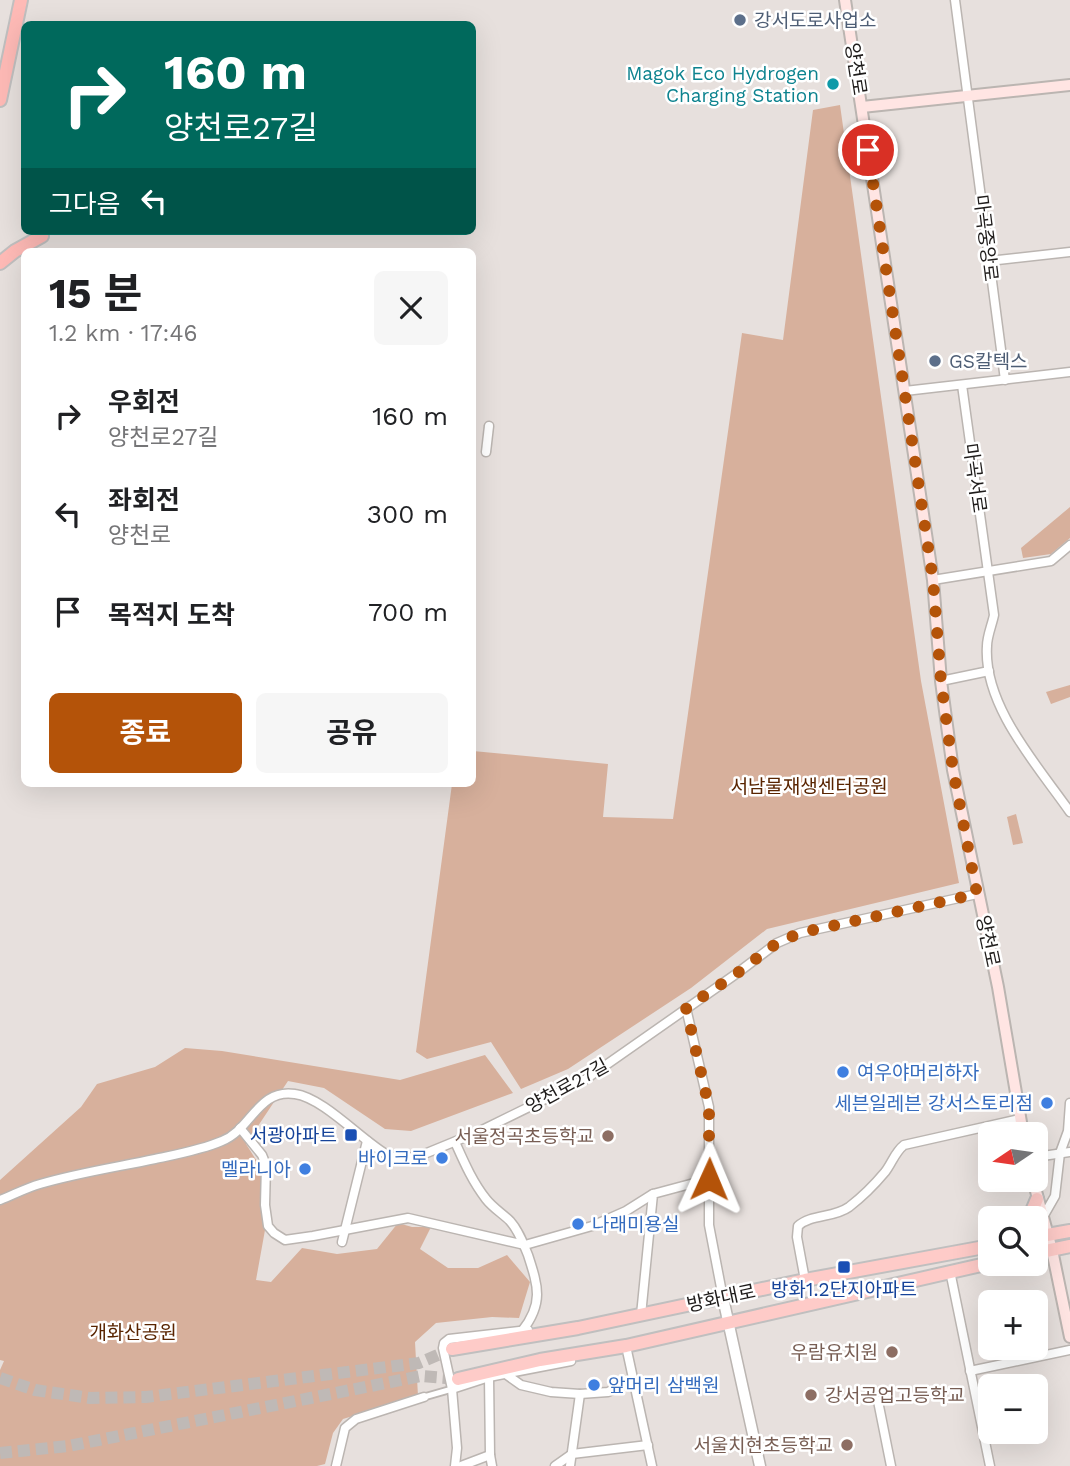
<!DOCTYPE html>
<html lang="ko">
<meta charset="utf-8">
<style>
:root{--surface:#fff;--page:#f6f6f6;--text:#202124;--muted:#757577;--accent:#b45309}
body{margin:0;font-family:"Work Sans","Noto Sans KR",sans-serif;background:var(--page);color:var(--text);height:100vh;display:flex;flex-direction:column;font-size:26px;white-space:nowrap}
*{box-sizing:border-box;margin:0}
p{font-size:23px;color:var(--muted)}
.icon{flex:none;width:38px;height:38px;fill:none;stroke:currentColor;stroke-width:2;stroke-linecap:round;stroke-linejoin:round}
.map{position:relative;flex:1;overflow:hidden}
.side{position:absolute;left:21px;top:248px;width:455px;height:539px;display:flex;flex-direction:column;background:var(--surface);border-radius:10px;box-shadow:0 7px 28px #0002}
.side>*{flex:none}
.hud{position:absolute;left:21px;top:21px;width:455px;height:214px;border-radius:10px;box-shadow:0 7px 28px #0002;background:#00695c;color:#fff;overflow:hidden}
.needle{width:46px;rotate:257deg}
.controls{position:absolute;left:978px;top:1122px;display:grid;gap:14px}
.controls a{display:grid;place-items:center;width:70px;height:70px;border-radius:10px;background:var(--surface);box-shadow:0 7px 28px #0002;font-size:35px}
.pin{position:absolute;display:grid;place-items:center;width:60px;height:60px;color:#fff;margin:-30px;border:4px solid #fff;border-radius:50%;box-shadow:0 2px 7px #0007}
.me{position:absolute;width:77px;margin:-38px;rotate:1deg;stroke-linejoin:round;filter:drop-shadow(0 0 5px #0008)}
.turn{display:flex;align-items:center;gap:24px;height:147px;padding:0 28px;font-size:32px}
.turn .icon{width:91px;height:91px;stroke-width:2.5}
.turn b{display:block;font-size:49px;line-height:60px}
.then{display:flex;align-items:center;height:66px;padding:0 28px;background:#0003;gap:14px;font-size:26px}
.round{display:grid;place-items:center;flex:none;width:74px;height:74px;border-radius:10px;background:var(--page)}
.headline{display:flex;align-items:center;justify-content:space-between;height:119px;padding:0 28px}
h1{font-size:42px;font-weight:700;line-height:52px}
.primary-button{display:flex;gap:14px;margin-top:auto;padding:14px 28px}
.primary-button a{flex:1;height:80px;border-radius:10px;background:var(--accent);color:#fff;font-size:28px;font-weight:700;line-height:80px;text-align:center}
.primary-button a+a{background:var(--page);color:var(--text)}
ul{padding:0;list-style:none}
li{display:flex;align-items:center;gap:21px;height:98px;padding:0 28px}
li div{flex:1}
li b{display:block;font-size:26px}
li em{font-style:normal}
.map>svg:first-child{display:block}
</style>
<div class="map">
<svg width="1070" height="1466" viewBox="0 0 1070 1466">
<rect width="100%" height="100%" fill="#e7e0dd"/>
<g fill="#d7b09c">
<polygon points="840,105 921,681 959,883 767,929 691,988 568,1069 521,1089 491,1042 427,1059 416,1052 452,784 472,784 473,751 608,764 603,817 673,819 742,333 783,340 813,110"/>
<polygon points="1070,507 1070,538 1051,554 1023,558 1021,548"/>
<polygon points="1070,685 1070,697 1051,704 1046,692"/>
<polygon points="1016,814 1023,843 1013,845 1007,817"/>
<polygon points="185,1048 222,1051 400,1080 485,1055 513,1093 411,1131 385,1129 324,1088 288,1081 246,1144 260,1166 265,1230 256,1280 271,1282 302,1248 337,1254 377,1249 398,1223 412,1227 431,1227 420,1249 448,1268 478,1268 507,1255 530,1282 519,1318 492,1317 436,1323 415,1342 418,1396 343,1419 333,1433 325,1464 317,1466 0,1466 0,1370 4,1361 0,1360 0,1180 81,1107 97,1084 155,1067"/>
</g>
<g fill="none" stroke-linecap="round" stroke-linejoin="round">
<g stroke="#bfb9b6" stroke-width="12" stroke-dasharray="12 6" stroke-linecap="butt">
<polyline points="0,1378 35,1390 90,1398 146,1397 419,1363 452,1349"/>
<polyline points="0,1453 69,1446 421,1376 458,1379"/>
</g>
<g stroke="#bbb5b1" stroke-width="9">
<polyline id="pedestrian" points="424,1397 452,1389"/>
</g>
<g stroke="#bbb5b1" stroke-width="11">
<g id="minor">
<polyline points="955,0 1005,380"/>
<polyline points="989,261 1070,252"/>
<path d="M 962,385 L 994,615 C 992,625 987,636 987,646 C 983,706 1038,766 1070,812"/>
<polyline points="905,391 1070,372"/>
<polyline points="486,452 489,426"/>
<polyline points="933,580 1051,561 1070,545"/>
<polyline points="941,681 989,671"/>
<polyline points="686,1008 709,1107 709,1225 723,1298"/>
<polyline points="240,1128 262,1155 266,1165 265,1205 268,1226 274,1233 285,1240 313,1236 408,1218 525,1245 592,1226 626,1211 653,1194"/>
<path d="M 455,1142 C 464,1162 472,1181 486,1199 C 493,1208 503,1214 510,1221 C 519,1231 523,1243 528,1255 C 538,1286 544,1303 522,1331"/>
<polyline points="1036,1157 1070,1152"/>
<path d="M 0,1200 C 13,1195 26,1188 40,1184 C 77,1173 117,1167 155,1159 C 178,1154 201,1150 222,1141 C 251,1130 258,1088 295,1094 C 324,1098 362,1141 389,1156 L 397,1158 L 417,1157 L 478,1132 L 586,1079 L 736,974 L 777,943 L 800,933 L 977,894"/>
<polyline points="1043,1217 1055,1196 1060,1153 1068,1131 1070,1103"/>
<polyline points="342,1242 367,1141"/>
<polyline points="950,1271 990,1466"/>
<path d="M 805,1280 L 797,1237 L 798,1226 C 811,1214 834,1218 849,1207 C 862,1197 875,1184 885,1172 C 892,1163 895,1152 904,1145 L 1020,1119"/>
<polyline points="641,1315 653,1194 709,1179"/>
<polyline points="528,1330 449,1339 444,1343 443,1348 452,1389 489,1377 571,1361"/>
<polyline points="626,1346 652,1466"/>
<polyline points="970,1371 1070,1350"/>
<polyline points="507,1375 521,1385 551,1392 580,1394 608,1392 635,1380"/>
<polyline points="489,1377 490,1455 492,1466"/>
<polyline points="452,1389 457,1448 455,1466"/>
<polyline points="878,1401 891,1466"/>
<polyline points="336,1466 345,1428 356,1419 424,1397"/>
<polyline points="461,1466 490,1455"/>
<polyline points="555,1466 572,1454 648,1445"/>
<polyline points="570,1466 580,1394"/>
</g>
</g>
<g stroke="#bbb5b1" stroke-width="13">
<polyline id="tertiary" points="723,1298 760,1466"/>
</g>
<g stroke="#bbb5b1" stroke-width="14">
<g id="secondary">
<polyline points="845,0 933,580 941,681 953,770 998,987 1023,1134"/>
<polyline points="862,107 1070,85"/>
<polyline points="1033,1180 1052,1250 1070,1337"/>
</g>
</g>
<g stroke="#c0bfbf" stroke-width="16">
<g id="primary">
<polyline points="1029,1218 1037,1199"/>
<polyline points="1036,1237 1070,1231"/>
<polyline points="1036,1253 1070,1246"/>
<polyline points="452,1349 578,1328 805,1280 990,1246"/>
<polyline points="458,1379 540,1360 626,1346 990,1263"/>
</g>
</g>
<g stroke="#c0bfbf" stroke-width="16">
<g id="trunk">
<polyline points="0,100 21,0"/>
<polyline points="0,263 15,251 42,236"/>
</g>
</g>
<use href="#pedestrian" stroke="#fff" stroke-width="5"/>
<use href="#minor" stroke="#fff" stroke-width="8"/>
<use href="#tertiary" stroke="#fff" stroke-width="10"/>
<use href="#secondary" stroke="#ffe5e3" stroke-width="10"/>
<use href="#primary" stroke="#fecbc8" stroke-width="12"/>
<use href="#trunk" stroke="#febab6" stroke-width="12"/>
</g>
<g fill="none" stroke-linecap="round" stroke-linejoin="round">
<polyline stroke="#b45309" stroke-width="12" stroke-dasharray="0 21.6" points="709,1179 709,1107 686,1008 736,974 777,943 800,933 977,894 953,770 941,681 933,580 868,150"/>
</g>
<g fill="#5c6f8a" stroke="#fff" stroke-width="2.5">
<circle cx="740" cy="20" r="7"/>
<circle cx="935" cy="361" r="7"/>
</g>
<circle fill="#0f9aa8" stroke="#fff" stroke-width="2.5" cx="833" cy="84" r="7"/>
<g fill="#3f7fe0" stroke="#fff" stroke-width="2.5">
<circle cx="843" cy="1072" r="7"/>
<circle cx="1047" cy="1103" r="7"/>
<circle cx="442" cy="1158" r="7"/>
<circle cx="305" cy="1169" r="7"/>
<circle cx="578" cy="1224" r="7"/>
<circle cx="594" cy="1385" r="7"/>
</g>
<g fill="#1a4fb4" stroke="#fff" stroke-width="2.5">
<rect x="344" y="1128" width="14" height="14" rx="3.5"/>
<rect x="837" y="1260" width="14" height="14" rx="3.5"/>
</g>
<g fill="#8d6e63" stroke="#fff" stroke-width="2.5">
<circle cx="608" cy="1136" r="7"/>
<circle cx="892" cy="1352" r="7"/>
<circle cx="811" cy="1395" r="7"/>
<circle cx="847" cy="1445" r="7"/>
</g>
<g text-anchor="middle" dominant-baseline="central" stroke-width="5" stroke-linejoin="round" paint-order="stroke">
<g font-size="19" fill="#4e5e75" stroke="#fff" text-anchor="start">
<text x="754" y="20">강서도로사업소</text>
<text x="949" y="361">GS칼텍스</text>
</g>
<g font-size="19" fill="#1f1c1b" stroke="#fff">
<text transform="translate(856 69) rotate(81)">양천로</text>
<text transform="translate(986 238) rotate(83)">마곡중앙로</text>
<text transform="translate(975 478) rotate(82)">마곡서로</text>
<text transform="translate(988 941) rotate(78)">양천로</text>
<text transform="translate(567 1086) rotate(-29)">양천로27길</text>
<text transform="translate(721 1298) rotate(-12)">방화대로</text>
</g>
<g font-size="19" fill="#0d838f" stroke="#fff" text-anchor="end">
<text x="819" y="73">Magok Eco Hydrogen<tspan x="819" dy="22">Charging Station</tspan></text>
</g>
<g font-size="19" fill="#592400" stroke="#fff">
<text x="809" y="786">서남물재생센터공원</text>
<text x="133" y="1332">개화산공원</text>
</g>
<g font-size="19" fill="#366cbe" stroke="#fff" text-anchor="start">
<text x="857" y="1072">여우야머리하자</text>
<text x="1033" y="1103" text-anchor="end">세븐일레븐 강서스토리점</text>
<text x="428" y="1158" text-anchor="end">바이크로</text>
<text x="291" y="1169" text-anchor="end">멜라니아</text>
<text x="592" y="1224">나래미용실</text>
<text x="608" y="1385">앞머리 삼백원</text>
</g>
<g font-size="19" fill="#164399" stroke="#fff" text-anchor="end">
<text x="337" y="1135">서광아파트</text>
<text x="844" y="1289" text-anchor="middle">방화1.2단지아파트</text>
</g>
<g font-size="19" fill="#785e54" stroke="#fff" text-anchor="end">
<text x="594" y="1136">서울정곡초등학교</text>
<text x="878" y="1352">우람유치원</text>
<text x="825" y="1395" text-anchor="start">강서공업고등학교</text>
<text x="833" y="1445">서울치현초등학교</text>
</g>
</g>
</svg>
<div class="controls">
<a><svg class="needle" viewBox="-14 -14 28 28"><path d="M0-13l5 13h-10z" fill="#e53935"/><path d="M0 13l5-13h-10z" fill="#757577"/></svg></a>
<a><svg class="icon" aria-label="search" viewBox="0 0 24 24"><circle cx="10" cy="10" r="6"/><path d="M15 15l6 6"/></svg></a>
<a>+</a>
<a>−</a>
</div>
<div class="pin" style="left:868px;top:150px;background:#d93025"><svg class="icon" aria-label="arrive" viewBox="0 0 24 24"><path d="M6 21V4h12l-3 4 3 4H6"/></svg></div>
<svg class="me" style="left:709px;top:1179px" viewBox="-20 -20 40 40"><path d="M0-17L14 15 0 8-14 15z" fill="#b45309" stroke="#fff" stroke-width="4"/></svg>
<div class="hud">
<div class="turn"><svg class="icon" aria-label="right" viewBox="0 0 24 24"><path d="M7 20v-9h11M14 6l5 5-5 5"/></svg><div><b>160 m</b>양천로27길</div></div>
<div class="then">그다음<svg class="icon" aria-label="left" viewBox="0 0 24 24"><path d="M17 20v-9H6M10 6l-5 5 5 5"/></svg></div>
</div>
<section class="side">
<div class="headline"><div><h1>15 분</h1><p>1.2 km · 17:46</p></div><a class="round"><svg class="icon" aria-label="close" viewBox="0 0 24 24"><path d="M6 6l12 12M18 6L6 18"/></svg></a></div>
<ul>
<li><svg class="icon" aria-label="right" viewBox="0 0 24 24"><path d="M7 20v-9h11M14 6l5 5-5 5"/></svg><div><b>우회전</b><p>양천로27길</p></div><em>160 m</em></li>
<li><svg class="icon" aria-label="left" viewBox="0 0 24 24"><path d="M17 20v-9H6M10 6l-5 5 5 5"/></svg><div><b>좌회전</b><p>양천로</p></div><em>300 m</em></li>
<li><svg class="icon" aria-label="arrive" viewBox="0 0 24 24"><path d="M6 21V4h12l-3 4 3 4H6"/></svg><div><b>목적지 도착</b></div><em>700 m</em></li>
</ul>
<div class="primary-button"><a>종료</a><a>공유</a></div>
</section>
</div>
